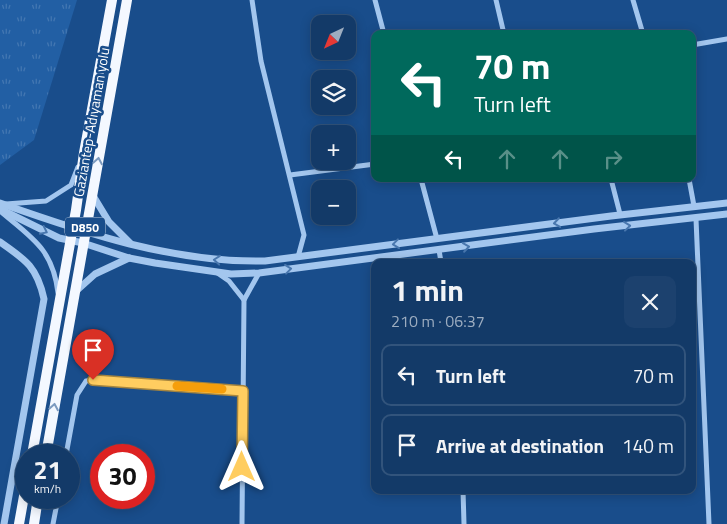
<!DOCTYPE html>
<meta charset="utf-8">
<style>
:root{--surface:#133a68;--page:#1c416e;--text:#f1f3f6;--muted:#9dadc0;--line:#32547c}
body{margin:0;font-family:"Titillium Web",sans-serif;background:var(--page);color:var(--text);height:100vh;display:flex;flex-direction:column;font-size:19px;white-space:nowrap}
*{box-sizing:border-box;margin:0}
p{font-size:16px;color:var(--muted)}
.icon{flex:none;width:28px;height:28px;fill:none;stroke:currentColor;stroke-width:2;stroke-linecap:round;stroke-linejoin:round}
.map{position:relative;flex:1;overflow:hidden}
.details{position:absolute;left:371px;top:259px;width:325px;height:235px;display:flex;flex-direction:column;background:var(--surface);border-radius:10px;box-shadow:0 2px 12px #0003,0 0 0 1px var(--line)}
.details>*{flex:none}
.guide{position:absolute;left:371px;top:30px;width:325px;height:152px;border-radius:10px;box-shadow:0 2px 12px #0003,0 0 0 1px var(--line);background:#00695c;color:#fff;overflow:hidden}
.needle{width:32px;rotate:223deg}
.tools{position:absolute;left:311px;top:15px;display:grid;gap:10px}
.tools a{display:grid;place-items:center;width:45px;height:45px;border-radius:10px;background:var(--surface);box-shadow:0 2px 12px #0003,0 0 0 1px var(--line);font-size:25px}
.speed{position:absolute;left:15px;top:444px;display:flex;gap:10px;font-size:25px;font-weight:700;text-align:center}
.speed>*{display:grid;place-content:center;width:65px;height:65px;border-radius:50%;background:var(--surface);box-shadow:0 2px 12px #0003,0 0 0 1px var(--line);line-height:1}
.speed small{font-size:12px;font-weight:400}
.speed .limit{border:8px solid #d22;background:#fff;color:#111}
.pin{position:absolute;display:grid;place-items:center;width:42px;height:42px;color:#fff;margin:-51px -21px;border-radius:50% 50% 50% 0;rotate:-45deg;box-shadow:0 0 5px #0007}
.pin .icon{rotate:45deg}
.me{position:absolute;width:55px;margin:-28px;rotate:0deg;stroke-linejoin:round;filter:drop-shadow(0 0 4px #0008)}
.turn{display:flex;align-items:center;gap:18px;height:105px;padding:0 20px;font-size:22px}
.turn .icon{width:65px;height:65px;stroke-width:2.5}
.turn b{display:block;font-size:35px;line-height:42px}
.lanes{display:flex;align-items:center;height:48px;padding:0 20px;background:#0003;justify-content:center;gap:25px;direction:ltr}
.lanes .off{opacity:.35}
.round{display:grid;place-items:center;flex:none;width:52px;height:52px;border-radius:10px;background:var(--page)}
.headline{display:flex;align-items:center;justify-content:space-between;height:85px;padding:0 20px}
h1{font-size:30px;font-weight:700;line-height:38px}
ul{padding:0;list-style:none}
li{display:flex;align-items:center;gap:15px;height:62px;margin:0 10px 8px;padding:0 10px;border:2px solid var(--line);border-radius:10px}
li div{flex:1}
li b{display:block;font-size:19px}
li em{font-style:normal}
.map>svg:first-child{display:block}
</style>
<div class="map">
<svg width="727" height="524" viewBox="0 0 727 524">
<defs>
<pattern id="park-tufts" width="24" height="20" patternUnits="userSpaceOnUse" patternTransform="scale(1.25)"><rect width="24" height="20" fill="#225fa4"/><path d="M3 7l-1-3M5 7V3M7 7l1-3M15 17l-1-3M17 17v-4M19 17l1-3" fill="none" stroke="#4377b2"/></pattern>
</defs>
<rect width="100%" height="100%" fill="#194d8b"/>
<polygon fill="url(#park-tufts)" points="0,0 77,0 34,140 0,165"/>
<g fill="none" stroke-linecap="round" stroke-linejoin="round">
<g stroke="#a3c6ee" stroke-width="5">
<polyline points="252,0 261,61 304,235 298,257"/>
<polyline points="375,0 384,34"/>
<polyline points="496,0 504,34"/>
<polyline points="633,0 643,34"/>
<polyline points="692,45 727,39"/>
<polyline points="290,175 375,164"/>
<polyline points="421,179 437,239"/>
<polyline points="611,179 620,214"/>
<polyline points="689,179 694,206"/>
<polyline points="6,204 46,201 71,185 78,167"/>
<path d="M 0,211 C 32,238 53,249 58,293"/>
<polyline points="696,219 709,524"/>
<polyline points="439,250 441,262"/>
<polyline points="216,272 229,281 244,300"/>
<polyline points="66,455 77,395 86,381 93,380 243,391"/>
<polyline points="463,490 464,524"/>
<polyline points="53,524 58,498"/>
<polyline points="242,524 244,300 259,273"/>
</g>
<g stroke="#a3c6ee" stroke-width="7">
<polyline points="92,194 109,222 130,243"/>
<path d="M 0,203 C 85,233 173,263 265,261 L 611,216 L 727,203"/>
<polyline points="0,209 59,238 83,243 129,258 155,263 231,274 259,273 594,229 727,214"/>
<path d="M 0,242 C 26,260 37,267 44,299 L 4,524"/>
<polyline points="75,292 95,274 129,258"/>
</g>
<g stroke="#f4f8ff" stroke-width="10">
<polyline points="32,455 76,210 84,153 112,0"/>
<polyline points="46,455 127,0"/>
<polyline points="19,524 26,485"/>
<polyline points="34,524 38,498"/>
</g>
</g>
<defs><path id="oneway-chevron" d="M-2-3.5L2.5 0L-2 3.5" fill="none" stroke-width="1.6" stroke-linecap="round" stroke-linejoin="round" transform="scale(1.25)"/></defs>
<g stroke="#7c9abf">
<use href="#oneway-chevron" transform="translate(98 161) rotate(-80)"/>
<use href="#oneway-chevron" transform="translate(54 407) rotate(-80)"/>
</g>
<g stroke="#4977ae">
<use href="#oneway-chevron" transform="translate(557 223) rotate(172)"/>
<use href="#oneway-chevron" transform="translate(627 226) rotate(-6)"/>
<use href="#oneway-chevron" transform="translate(44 231) rotate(26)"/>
<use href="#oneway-chevron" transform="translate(396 244) rotate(173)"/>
<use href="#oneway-chevron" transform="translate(466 247) rotate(-8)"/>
<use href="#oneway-chevron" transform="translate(217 260) rotate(-175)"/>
<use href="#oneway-chevron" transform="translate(288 269) rotate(-7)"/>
</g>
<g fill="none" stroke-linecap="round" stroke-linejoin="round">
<g stroke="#a6853e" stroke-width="12">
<polyline id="route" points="93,380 243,391 242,467"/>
</g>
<use href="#route" stroke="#ffcd60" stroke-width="9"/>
<polyline stroke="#f59e0b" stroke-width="9" points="177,386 222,389"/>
</g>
<g text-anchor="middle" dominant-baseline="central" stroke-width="5" stroke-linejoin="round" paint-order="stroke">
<rect fill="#194d8b" stroke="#bacadc" stroke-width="1" x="65" y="217.5" width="40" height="19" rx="4"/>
<g font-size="12" font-weight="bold" fill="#fff">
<text x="85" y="227">D850</text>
</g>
<g font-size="14" fill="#fff" stroke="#194d8b">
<text transform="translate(91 122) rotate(-80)">Gaziantep-Adıyaman yolu</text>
</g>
</g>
</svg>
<div class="tools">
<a><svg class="needle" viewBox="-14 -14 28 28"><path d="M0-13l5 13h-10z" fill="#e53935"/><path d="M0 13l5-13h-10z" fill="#9dadc0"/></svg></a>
<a><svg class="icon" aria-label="layers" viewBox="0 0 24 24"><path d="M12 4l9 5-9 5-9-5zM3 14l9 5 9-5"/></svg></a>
<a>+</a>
<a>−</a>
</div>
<div class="speed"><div>21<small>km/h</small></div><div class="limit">30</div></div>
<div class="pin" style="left:93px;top:380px;background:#d93025"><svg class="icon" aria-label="arrive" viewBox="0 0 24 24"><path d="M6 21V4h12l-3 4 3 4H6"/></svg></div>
<svg class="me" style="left:242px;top:467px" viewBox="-20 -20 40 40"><path d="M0-17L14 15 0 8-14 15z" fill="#ffcd60" stroke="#fff" stroke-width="4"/></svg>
<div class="guide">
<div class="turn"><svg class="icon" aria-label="left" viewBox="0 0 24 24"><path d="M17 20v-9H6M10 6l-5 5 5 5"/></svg><div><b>70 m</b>Turn left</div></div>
<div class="lanes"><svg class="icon" aria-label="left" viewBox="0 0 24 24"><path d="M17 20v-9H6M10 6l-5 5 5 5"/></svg><svg class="icon off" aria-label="ahead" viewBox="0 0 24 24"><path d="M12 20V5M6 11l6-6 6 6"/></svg><svg class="icon off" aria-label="ahead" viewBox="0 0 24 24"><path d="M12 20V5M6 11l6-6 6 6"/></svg><svg class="icon off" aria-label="right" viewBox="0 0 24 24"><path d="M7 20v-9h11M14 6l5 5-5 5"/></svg></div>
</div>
<section class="details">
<div class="headline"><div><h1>1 min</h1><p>210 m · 06:37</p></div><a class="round"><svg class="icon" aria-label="close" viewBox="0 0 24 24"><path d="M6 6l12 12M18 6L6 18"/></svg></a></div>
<ul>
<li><svg class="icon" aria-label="left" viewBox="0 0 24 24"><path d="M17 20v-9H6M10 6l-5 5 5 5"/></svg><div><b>Turn left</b></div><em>70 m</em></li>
<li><svg class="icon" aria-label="arrive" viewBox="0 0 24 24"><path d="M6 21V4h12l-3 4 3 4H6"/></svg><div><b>Arrive at destination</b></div><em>140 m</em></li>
</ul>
</section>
</div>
